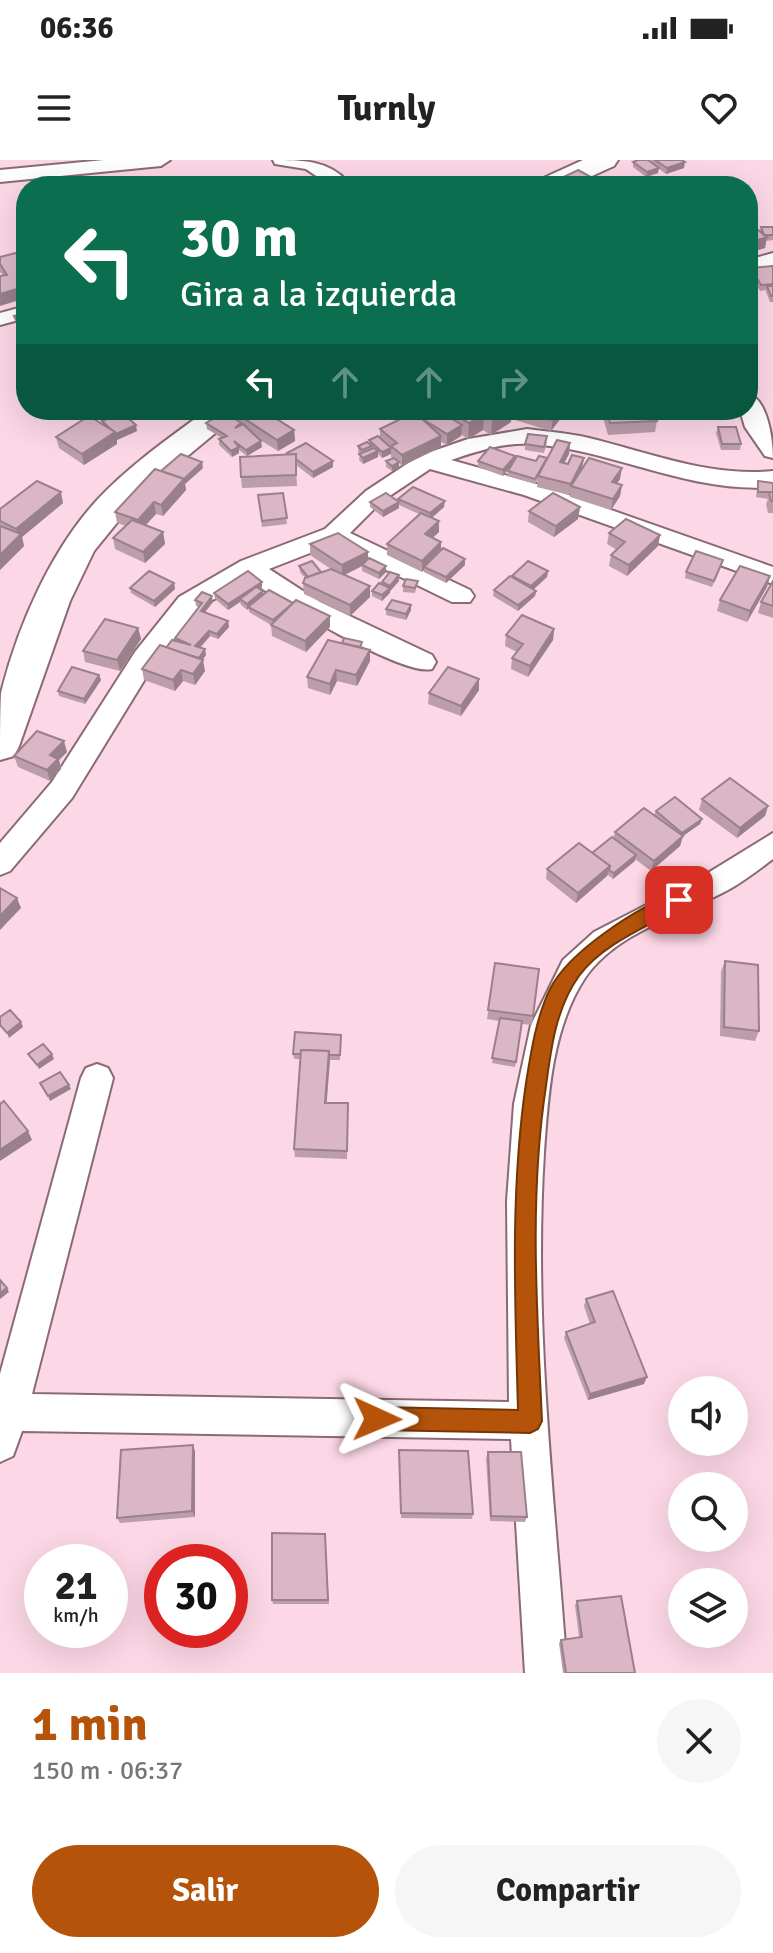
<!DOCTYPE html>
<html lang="es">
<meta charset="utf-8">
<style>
:root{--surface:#fff;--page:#f6f6f6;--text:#222;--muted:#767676;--accent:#b45309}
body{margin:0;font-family:Signika,sans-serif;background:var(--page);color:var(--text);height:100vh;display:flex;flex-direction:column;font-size:30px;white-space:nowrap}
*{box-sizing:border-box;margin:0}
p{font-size:26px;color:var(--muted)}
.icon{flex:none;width:44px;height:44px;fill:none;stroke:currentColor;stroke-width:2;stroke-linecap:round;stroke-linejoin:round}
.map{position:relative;height:1513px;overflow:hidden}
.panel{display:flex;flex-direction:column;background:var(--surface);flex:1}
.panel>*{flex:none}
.hud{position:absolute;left:16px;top:16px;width:742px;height:244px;border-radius:32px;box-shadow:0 8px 32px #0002;background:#0b6e4f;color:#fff;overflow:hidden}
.fabs{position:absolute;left:668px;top:1216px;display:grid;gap:16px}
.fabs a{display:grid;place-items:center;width:80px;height:80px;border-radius:50%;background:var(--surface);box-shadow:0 8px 32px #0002;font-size:40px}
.speed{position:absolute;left:24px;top:1384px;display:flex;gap:16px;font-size:40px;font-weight:700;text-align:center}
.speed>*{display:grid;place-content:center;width:104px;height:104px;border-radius:50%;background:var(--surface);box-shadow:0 8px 32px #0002;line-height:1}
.speed small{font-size:20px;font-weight:400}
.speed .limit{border:12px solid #d22;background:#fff;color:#111}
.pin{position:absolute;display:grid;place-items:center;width:68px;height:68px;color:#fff;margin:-34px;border-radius:16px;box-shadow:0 4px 12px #0006}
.me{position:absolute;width:88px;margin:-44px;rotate:91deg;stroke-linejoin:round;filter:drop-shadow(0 0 6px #0008)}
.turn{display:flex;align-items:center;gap:28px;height:168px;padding:0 32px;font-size:36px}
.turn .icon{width:104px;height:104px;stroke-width:2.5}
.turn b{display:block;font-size:56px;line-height:68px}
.lanes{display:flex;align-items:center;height:76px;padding:0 32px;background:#0003;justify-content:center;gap:40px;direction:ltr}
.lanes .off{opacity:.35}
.round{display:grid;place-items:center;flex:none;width:84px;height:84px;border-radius:42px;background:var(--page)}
.headline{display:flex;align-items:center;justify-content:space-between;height:136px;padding:0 32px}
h1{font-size:48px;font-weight:700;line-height:60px;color:var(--accent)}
.cta{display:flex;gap:16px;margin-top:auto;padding:16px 32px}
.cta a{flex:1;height:92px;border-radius:48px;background:var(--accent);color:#fff;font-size:32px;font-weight:700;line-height:92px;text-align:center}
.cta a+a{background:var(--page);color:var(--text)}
.status{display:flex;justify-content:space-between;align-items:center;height:56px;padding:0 40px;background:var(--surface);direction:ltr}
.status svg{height:22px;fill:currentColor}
header{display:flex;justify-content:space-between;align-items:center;height:104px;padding:0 32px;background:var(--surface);font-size:36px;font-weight:700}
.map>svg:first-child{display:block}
</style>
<div class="status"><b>06:36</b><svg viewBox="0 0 49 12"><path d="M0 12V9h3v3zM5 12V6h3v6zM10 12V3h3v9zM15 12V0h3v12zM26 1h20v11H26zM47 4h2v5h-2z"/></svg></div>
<header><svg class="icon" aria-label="menu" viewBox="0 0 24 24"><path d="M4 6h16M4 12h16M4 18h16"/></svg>Turnly<svg class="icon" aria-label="heart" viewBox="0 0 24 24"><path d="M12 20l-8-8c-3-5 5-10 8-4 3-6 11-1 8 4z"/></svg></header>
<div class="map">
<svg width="773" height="1513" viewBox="0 0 773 1513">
<rect width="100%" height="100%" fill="#fcd7e6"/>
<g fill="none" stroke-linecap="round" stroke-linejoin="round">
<g stroke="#8a6a77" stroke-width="4">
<g id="street">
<polygon points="104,0 170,0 161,6 0,22 0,10"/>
<path d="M 273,0 C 302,0 328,0 348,22 L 345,26 L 331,26 L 306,9 L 275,4 Z"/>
<polygon points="773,93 773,105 748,112 748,100"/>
<polygon points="26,146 26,158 0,165 0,153"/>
<path d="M 748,234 C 768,239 773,281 773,298 L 765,296 L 745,267 L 740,250 L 748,250 Z"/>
<path d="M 527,269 C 548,272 569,273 589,278 C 650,293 709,317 773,311 L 773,327 C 689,334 613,289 530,284 C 505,282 475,292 451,300 L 540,325 L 773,407 L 773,424 L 524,335 L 430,309 L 382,341 L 350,373 L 470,430 L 474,436 L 470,442 L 452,442 L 333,384 L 269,409 L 320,442 L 432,495 L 436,502 L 432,509 C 404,517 275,440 249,419 L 197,449 L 153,506 L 72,638 L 10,711 L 0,715 L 0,683 L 52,622 L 135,492 L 179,437 L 241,401 L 325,369 L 366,331 L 419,296 L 468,279 Z"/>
<path d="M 773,673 L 773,699 C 758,710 744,721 728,730 C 682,755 616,772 585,818 C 552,868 548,936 544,993 C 533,1167 555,1340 567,1513 L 525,1513 L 511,1279 L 22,1271 L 13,1296 L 0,1302 L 0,1214 L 81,918 L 86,908 L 97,904 L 108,908 L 113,918 L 32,1234 L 509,1242 L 507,1041 L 514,944 L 531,865 L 563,800 L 594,772 L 708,713 Z"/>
</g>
</g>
<g stroke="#8a6a77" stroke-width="4">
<g id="secondary">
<polygon points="583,0 618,0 614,6 570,26 535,26 539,20"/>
<path d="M 207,250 L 243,250 L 137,338 L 94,391 L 70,441 L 19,586 L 14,596 L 0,600 C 0,580 0,554 1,533 C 18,465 51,390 98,339 C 130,305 169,278 207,250 Z"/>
</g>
</g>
<use href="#street" fill="#fff" fill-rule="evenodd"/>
<use href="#secondary" fill="#fff" fill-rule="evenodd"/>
</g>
<g fill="#bc9daa">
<polygon points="651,0 682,0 684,8 666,14 658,8 658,13 646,17 633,7 633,2 650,2"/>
<polygon points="748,62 760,72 761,67 773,67 773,80 766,81 765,88 748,93"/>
<polygon points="0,97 26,108 26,138 0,112"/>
<polygon points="773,106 773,142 770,142 766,132 766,130 760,131 750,114 751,108"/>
<polygon points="225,250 295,250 279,260 294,270 295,281 278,291 257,278 262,287 247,296 239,290 239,293 232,297 219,285 219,279 222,278 207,269 206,263 225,252"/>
<polygon points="330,250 356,250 349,257"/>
<polygon points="389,250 512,250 511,262 491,275 483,270 468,279 462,275 447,285 441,282 441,287 402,306 399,303 399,308 392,311 386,307 386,301 393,298 391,297 391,294 382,298 378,294 378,297 363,304 359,300 360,294 358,292 358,286 369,284 369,280 380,278 380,269 402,258"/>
<polygon points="516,250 567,250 551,271 515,260"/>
<polygon points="601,250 653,250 657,261 655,272 608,275"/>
<polygon points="102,261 137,271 117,280 117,284 84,305 59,288 56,277 103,265"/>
<polygon points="718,267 741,284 740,290 721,290 716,273"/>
<polygon points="547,282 544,293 525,290 525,284"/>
<polygon points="570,283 569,294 564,303 620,319 617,323 622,325 620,336 611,350 570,337 570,333 569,335 537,327 538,320 535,324 507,316 508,311 511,306 503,316 478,307 478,301 515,296 515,300 536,301 547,298"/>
<polygon points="287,293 333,307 313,318 296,305 297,326 242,328 241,317 287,295"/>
<polygon points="203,308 185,324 186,330 163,356 156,354 145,366 163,372 165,384 145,403 115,389 113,378 126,366 117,363 115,352 160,311"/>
<polygon points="758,321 773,323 773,353 768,353 766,344 768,339 756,337"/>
<polygon points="283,333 287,364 262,367 258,335"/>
<polygon points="398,339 444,347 432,358 439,361 439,372 432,378 441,382 441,390 465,405 446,423 424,412 424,410 422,412 387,395 387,384 419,354 399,345 399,348 383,357 370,347 370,342 398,342"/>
<polygon points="63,343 22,377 24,386 0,410 0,349"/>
<polygon points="580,347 578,359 554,377 528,362 529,351"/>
<polygon points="609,373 660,375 658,386 627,416 609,406 611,395 617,390 607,384"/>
<polygon points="310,384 368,399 386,412 379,419 362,411 362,406 345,415 370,437 350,456 304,434 303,423 305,418 300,412 299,406 321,412 331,409 310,395"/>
<polygon points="721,406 712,427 685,418 686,412"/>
<polygon points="548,411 547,417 533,429 536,431 535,436 518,451 493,436 494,430 512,417 512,416"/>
<polygon points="770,416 767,427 747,462 717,451 720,440"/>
<polygon points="399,421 382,441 372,436 372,431 382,424 382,422"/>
<polygon points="418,421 415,433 403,432 403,426"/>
<polygon points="773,421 773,458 758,453 761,442"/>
<polygon points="262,422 262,427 259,429 263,431 263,434 330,467 306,492 272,476 271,465 249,452 249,449 247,450 241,445 240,442 228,450 215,439 214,433"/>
<polygon points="174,423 175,429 155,447 131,433 130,428"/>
<polygon points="195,440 213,442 205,452 228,461 229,467 218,479 210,476 200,488 206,495 202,500 205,511 195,525 183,521 175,531 144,520 142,509 175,481 175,478 199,447 196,446"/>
<polygon points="411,445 411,450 406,460 386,455 386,449"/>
<polygon points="138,468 141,479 120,511 85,502 83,491"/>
<polygon points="554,469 553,480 528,517 511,509 512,498 517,492 505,486 506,475"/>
<polygon points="362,482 362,488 370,501 357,526 337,521 330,535 308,528 307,517 342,483"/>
<polygon points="99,515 101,520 85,544 59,536 58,531"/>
<polygon points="479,519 479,530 461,556 428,544 429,533"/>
<polygon points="67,592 59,600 61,609 50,621 18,607 14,596"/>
<polygon points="702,639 768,646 765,656 737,678 699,650"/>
<polygon points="656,651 702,659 700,664 683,676 680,686 651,711 635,699 613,719 608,715 576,743 546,719 547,709 592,693 613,678 615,672 654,655"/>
<polygon points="725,801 759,871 755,881 720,876 721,811"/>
<polygon points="495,803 539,809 532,865 522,864 515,907 492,903 499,861 487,859"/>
<polygon points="341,875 340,900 329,900 326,943 348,952 347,999 295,997 294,989 301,899 294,899 293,894"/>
<polygon points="586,1139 644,1224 588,1240 564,1178 566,1172 590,1164 584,1146"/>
<polygon points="399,1290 473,1354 472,1359 401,1358"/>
<polygon points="195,1291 195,1357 120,1363 117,1358"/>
<polygon points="488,1292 527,1357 525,1362 490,1361 486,1298"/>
<polygon points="325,1374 329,1444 273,1444 272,1440"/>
<polygon points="577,1441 635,1513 563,1513 559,1483 561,1480 579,1477 575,1445"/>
</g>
<g fill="#99808b">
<polygon points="685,2 684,8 666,14 667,8"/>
<polygon points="659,8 658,13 646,17 647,12"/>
<polygon points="767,77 765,88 748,93 748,83"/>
<polygon points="24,127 26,138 0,146 0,134"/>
<polygon points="26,164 26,170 21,171 19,166"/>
<polygon points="276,250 295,250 270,265 269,254"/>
<polygon points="349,250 356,250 349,257"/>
<polygon points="505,250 512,250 511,262 491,275 492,259"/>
<polygon points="560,250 567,250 551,271 553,260"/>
<polygon points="484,254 483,270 468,279 469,263"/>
<polygon points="136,265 137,271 117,280 117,284 84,305 82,294 115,272"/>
<polygon points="462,265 461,276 447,285 447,274"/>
<polygon points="294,270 295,281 278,291 277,280"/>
<polygon points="441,276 441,287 402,306 402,295"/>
<polygon points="261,281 262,287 247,296 246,290"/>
<polygon points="570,283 569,294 559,313 560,302"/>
<polygon points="239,287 239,293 232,297 231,291"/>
<polygon points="391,288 391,294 382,298 382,292"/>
<polygon points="378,291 378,297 363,304 363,298"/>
<polygon points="515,296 514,301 503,316 503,310"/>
<polygon points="584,298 582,309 571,326 569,335 571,324"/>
<polygon points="333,301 333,307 313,318 313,312"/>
<polygon points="202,302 203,308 185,324 186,330 163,356 161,345 180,322"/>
<polygon points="399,302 399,308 392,311 392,306"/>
<polygon points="622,308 620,319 611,333 612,322"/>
<polygon points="622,325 620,336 611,350 613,339"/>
<polygon points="61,332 63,343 22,377 24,386 0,410 0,395 18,378 16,369"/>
<polygon points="445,341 444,347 430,359 430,353"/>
<polygon points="154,342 156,354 140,371 138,360"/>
<polygon points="399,342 399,348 383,357 383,351"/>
<polygon points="580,347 578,359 554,377 556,366"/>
<polygon points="439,361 439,372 424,386 425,374"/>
<polygon points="163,372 165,384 145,403 143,392"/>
<polygon points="660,375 658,386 627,416 629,405"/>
<polygon points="441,382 441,394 424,407 424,410 422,412 422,401"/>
<polygon points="368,392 368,403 342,416 342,405"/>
<polygon points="465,399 465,405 446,423 446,417"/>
<polygon points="386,406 386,412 379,419 379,413"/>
<polygon points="548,411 547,417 531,432 531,426"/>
<polygon points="399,415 399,421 390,431 390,426"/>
<polygon points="770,416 767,427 747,462 750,451"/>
<polygon points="262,422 262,427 242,441 240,439 240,442 228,450 228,444"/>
<polygon points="174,423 175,429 155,447 154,441"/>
<polygon points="370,426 370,437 350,456 350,445"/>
<polygon points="390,428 390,433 382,441 382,435"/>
<polygon points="263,431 264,437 248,447 247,450 247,444"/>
<polygon points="536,431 535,436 518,451 518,445"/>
<polygon points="212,436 213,442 202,456 201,451"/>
<polygon points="411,445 411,450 406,460 406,454"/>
<polygon points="330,456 330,467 306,492 305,481"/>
<polygon points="228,461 229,467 218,479 217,474"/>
<polygon points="138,468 141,479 120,511 117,500"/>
<polygon points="554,469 553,480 528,517 530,506"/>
<polygon points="209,471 210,476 196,492 195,486"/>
<polygon points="205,489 206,495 199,505 198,499"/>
<polygon points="370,490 370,501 357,526 356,515"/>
<polygon points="203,500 205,511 195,525 193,514"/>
<polygon points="181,510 183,521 175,531 173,520"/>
<polygon points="336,510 337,521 330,535 330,524"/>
<polygon points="99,515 101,520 85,544 84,539"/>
<polygon points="479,519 479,530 461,556 461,546"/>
<polygon points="64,581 67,592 59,600 61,609 50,621 47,610 50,595"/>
<polygon points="768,646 765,656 737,678 740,668"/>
<polygon points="702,659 700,664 683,676 680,686 651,711 654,701 681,678 682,673"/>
<polygon points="636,695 635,701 613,719 614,713"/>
<polygon points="610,706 607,716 576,743 578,733"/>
<polygon points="17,738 21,748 0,770 0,756"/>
<polygon points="21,862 23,867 9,878 7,873"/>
<polygon points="329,891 330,901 326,951 325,943"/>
<polygon points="52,894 54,899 39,909 37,905"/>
<polygon points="69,925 71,929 50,941 48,936"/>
<polygon points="28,971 32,980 0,1001 0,990"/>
<polygon points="7,1128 9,1132 0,1139 0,1133"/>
<polygon points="647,1217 644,1224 588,1240 590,1234"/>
<polygon points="193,1285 195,1291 195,1357 192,1351"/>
</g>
<g fill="#dbb7c6" stroke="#99808b" stroke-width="2">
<polygon points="638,0 648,0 659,8 647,12 633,2"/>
<polygon points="655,0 682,0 685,2 667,8"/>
<polygon points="578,10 602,23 596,26 552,26 549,24"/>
<polygon points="748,62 767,77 748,83"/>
<polygon points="761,67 773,67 773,75 764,75"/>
<polygon points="16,93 26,108 26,130 24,127 0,134 0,116 7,115 0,104 0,97"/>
<polygon points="773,106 773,124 761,125 751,108"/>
<polygon points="767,126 773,126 773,136 771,136"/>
<polygon points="26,153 26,164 19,166 14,156"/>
<polygon points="231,250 276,250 269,254 294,270 277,280"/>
<polygon points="407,250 437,250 462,265 447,274 421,258 441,276 402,295 391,286 397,283 380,269 413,253"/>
<polygon points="447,250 506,250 492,259 484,254 469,263"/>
<polygon points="520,250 560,250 553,260"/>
<polygon points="606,250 653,250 657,261 610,263"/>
<polygon points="225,252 241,263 235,268 243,264 261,281 246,290 234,281 239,287 231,291 219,279 227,276 206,263"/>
<polygon points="122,253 136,265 116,274 102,261"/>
<polygon points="89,256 115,272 82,294 56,277"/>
<polygon points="718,267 736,267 741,284 722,284"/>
<polygon points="528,274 547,276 544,287 525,284"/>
<polygon points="378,276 391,288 382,292 369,280"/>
<polygon points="557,280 570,283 560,302 568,304 572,295 584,298 571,324 538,316"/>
<polygon points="367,282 372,286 362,290 358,286"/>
<polygon points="306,283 333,301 313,312 296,299 296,294 289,295 287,293"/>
<polygon points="490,287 515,296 503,310 478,301"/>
<polygon points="374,288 378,291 363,298 359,294"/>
<polygon points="181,294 202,302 184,319 161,311"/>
<polygon points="296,294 296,315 241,317 240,297"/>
<polygon points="517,296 536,301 539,296 547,298 535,319 508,311"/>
<polygon points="394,298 399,302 392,306 386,301"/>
<polygon points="589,298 622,308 612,322 622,325 613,339 571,326"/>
<polygon points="155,309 184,319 161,345 154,342 138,360 115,352"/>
<polygon points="37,321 61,332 16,369 0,361 0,349"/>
<polygon points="758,321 773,323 773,332 758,332"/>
<polygon points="413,327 445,341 430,353 398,339"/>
<polygon points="769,332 773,332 773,341 771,341"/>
<polygon points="283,333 287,358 262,361 258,335"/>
<polygon points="386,333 399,342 383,351 370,342"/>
<polygon points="553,333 580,347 556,366 529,351"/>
<polygon points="421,353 439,361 425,374 441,382 422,401 387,384"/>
<polygon points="626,359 660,375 629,405 611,395 625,382 609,373"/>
<polygon points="132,360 163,372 143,392 113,378"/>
<polygon points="0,366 21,374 0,395"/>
<polygon points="338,373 368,392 342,405 310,384"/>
<polygon points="443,388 465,399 446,417 424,407"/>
<polygon points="696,391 723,400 714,421 686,412"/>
<polygon points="369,398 386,406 379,413 362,405"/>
<polygon points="312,401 321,412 308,417 299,406"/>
<polygon points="528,401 548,411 531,426 512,416"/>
<polygon points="740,406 770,416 750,451 720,440"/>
<polygon points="331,409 370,426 350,445 303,423 305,418"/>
<polygon points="149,411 174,423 154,441 130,428"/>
<polygon points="248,411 262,422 228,444 214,433"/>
<polygon points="390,412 399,415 390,426 382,422"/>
<polygon points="510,416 536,431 518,445 494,430"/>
<polygon points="406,419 418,421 415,428 403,426"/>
<polygon points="773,421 773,446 761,442"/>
<polygon points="379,423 390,428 382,435 372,431"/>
<polygon points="256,427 263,431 247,444 240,439"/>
<polygon points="269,430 293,443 273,460 248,447"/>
<polygon points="202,432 212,436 201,451 228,461 217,474 209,471 195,486 205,489 199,498 166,488 172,480 191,485 175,478 202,443 195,440"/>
<polygon points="296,440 330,456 305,481 271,465"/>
<polygon points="392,440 411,445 406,454 386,449"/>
<polygon points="522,455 554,469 530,506 512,498 523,484 506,475"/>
<polygon points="105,459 138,468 117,500 83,491"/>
<polygon points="344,478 362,482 360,487 342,483"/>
<polygon points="328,480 370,490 356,515 336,510 330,524 307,517"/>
<polygon points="160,485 203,500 193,514 181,510 173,520 142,509"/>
<polygon points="72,507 99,515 84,539 58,531"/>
<polygon points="448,507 479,519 461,546 429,533"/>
<polygon points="37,571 64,581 50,595 58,599 47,610 14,596"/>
<polygon points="730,618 768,646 740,668 702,639"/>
<polygon points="675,637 702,659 682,673 656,651"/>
<polygon points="644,648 683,676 654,701 615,672"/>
<polygon points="612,677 636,695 614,713 609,710 610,706 592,693"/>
<polygon points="579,683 610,706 578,733 547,709"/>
<polygon points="0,728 17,738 0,756"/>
<polygon points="725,801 758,805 759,871 724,867"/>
<polygon points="495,803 539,809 533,856 488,850"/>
<polygon points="10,850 21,862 7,873 0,865 0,857"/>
<polygon points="500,858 522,861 516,902 492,898"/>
<polygon points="295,872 341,875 340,895 329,895 329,891 301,890 301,894 293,894"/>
<polygon points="43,884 52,894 37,905 28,894"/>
<polygon points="301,890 329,891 325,943 348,943 347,991 294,989"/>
<polygon points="60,912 69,925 48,936 40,923"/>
<polygon points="4,941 28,971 0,990 0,944"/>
<polygon points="0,1120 7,1128 0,1133"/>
<polygon points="613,1131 647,1217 590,1234 566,1172 595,1162 586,1139"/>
<polygon points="193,1285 192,1351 117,1358 121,1290"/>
<polygon points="399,1290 468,1291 473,1354 401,1353"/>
<polygon points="488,1292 521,1292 527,1357 491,1356"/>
<polygon points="272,1373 325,1374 328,1440 272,1440"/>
<polygon points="621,1436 635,1513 566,1513 561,1480 582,1477 577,1441"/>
</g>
<path fill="#b45309" stroke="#753606" stroke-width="2" d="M 679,732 L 688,740 L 685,745 C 651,765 603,783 579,816 C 556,848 551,888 546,926 C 529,1037 537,1149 542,1261 L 538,1269 L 530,1273 L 377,1270 L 369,1267 L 365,1259 L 369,1251 L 377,1247 L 518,1250 C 515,1140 510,1032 526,923 C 531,892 536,858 550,829 C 569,791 639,746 679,732 Z"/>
</svg>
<div class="fabs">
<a><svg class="icon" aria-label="sound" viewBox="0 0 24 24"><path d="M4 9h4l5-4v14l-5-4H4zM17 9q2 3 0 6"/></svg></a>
<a><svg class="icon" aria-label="search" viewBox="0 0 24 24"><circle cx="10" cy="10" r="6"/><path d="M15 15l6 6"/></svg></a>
<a><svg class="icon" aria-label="layers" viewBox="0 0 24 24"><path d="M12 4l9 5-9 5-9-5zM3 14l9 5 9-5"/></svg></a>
</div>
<div class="speed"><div>21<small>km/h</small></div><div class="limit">30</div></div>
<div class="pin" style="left:679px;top:740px;background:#d93025"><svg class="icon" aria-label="arrive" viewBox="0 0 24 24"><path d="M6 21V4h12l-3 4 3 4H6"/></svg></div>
<svg class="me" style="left:377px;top:1259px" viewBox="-20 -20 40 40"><path d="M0-17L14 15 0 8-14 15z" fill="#b45309" stroke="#fff" stroke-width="4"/></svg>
<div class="hud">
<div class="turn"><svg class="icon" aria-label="left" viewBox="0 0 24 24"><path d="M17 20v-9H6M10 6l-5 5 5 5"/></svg><div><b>30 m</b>Gira a la izquierda</div></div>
<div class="lanes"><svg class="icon" aria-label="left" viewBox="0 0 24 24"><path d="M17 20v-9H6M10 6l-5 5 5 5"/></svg><svg class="icon off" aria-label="ahead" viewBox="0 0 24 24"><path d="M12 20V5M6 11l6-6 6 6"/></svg><svg class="icon off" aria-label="ahead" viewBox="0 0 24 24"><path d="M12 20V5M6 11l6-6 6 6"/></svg><svg class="icon off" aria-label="right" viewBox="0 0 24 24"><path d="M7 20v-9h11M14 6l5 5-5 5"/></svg></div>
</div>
</div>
<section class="panel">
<div class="headline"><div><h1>1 min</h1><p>150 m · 06:37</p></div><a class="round"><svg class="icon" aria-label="close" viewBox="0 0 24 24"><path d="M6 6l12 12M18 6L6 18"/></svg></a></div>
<div class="cta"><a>Salir</a><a>Compartir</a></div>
</section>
